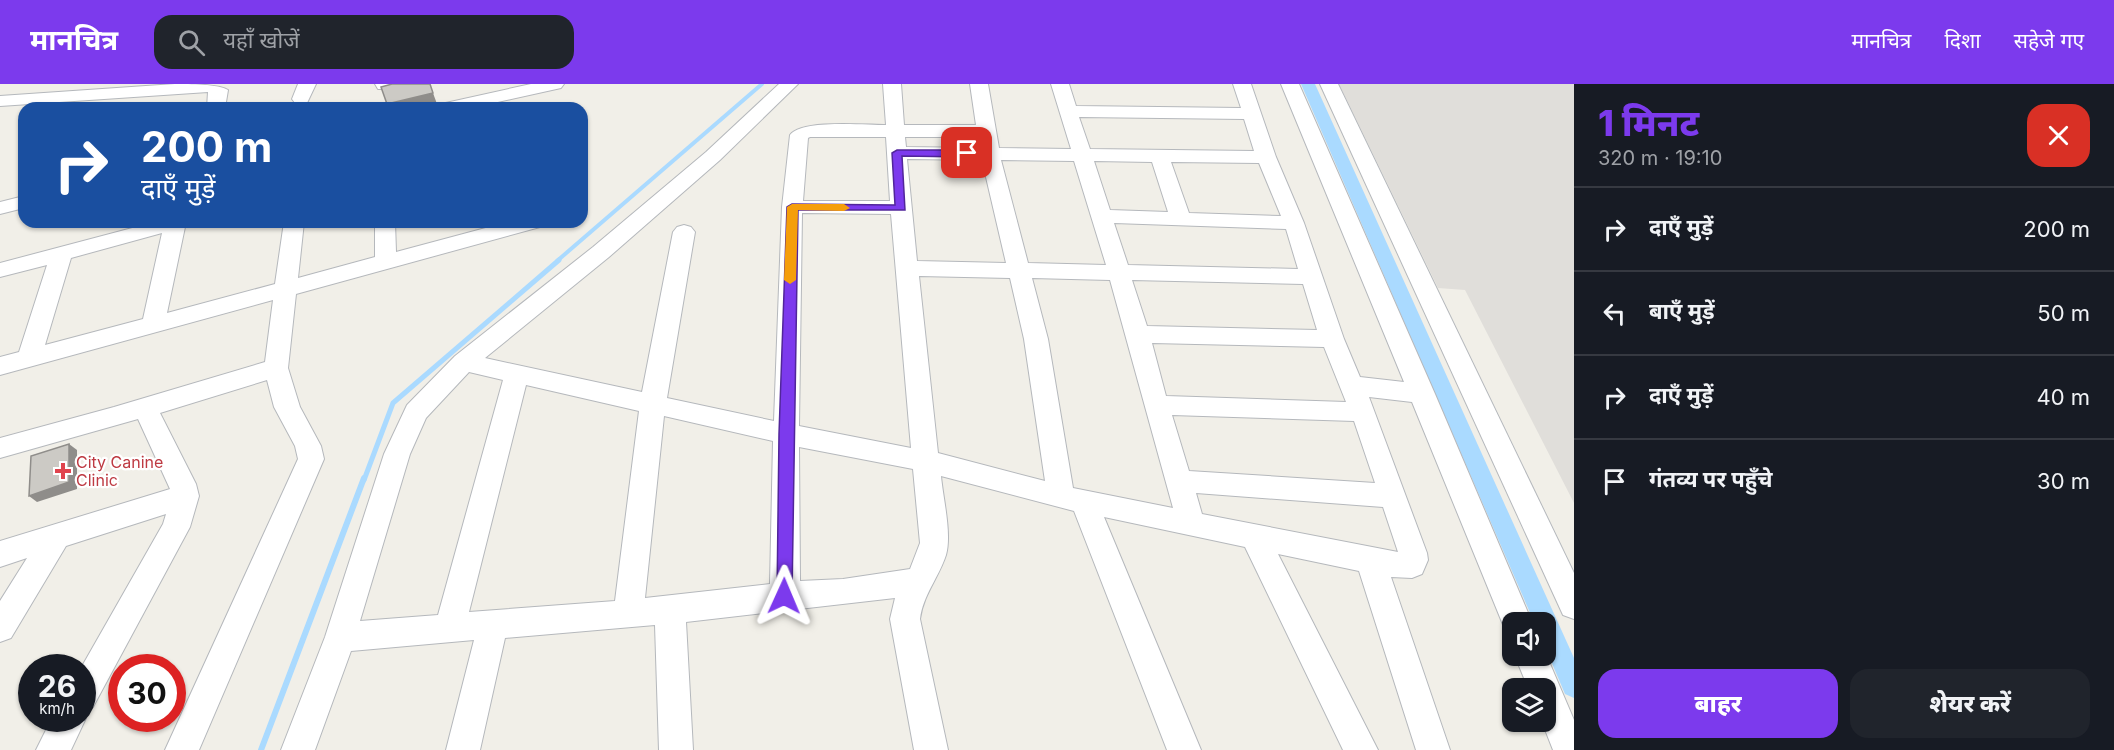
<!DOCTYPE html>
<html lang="hi">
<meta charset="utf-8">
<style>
:root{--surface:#171b24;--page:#20242c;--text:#f1f3f6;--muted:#9ea1a6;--line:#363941;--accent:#7c3aed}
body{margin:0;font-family:Inter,"Noto Sans Devanagari",sans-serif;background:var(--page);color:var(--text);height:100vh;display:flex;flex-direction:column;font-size:22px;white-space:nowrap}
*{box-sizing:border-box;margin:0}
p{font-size:20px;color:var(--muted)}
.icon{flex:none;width:33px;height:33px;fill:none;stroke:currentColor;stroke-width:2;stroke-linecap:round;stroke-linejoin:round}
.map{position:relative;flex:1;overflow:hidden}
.side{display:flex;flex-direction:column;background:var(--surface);width:540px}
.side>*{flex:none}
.top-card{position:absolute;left:18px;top:18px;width:570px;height:126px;border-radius:18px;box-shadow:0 2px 4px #0004;background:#1a4fa0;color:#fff;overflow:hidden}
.buttons{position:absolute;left:1502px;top:528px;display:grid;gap:12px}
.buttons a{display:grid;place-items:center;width:54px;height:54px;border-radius:12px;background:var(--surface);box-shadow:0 2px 4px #0004;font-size:30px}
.speed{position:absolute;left:18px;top:570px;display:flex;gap:12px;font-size:30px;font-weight:700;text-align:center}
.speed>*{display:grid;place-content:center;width:78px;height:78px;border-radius:50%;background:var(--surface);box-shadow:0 2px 4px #0004;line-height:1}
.speed small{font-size:15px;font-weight:400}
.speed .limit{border:9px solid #d22;background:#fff;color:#111}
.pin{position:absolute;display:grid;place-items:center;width:51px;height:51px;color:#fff;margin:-26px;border-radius:12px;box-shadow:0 3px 9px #0006}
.me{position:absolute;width:66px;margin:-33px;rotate:1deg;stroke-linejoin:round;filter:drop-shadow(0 0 4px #0008)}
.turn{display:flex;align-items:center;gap:21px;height:126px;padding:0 24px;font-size:27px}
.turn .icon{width:78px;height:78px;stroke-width:2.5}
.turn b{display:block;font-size:42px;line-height:51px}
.round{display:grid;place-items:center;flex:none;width:63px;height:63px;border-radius:18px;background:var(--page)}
.overview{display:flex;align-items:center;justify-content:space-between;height:102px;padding:0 24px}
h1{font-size:36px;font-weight:800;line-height:45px;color:var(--accent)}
.primary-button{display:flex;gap:12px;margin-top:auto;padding:12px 24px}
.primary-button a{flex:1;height:69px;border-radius:18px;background:var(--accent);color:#fff;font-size:24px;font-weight:800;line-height:69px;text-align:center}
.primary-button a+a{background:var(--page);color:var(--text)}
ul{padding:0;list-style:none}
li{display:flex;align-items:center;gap:18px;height:84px;padding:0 24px;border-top:2px solid var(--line)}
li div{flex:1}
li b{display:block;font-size:22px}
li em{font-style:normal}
header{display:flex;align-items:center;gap:36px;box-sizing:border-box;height:84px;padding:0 30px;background:var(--accent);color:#fff}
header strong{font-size:28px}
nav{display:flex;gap:33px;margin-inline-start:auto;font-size:21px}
.search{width:420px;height:54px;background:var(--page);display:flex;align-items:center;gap:15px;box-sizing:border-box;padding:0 21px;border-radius:18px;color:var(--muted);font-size:22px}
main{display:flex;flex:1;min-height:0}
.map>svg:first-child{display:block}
</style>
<header>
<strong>मानचित्र</strong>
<div class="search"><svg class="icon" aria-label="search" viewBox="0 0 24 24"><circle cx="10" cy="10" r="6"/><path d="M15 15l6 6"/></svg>यहाँ खोजें</div>
<nav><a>मानचित्र</a><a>दिशा</a><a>सहेजे गए</a></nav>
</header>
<main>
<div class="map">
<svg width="1574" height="666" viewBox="0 0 1574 666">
<rect width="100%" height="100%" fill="#f1efe8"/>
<polygon fill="#e0deda" points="1339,0 1574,0 1574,419 1465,206 1438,204"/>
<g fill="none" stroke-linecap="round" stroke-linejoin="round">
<polyline stroke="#aadaff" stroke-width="4" points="557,177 762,0"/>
<polyline stroke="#aadaff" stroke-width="5" points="364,396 393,319 559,176"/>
<polyline stroke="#aadaff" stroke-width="6" points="261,666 364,394"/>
<polygon fill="#aadaff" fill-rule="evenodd" points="1301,0 1315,0 1574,574 1574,614 1565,610 1545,563 1545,538 1534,538"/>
<g stroke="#b5b8bc" stroke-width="2">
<g id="minor">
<path d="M 175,0 C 189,0 219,0 228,6 L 225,24 L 207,24 L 208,8 L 0,22 L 0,12 Z"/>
<polygon points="298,0 316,0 307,19 295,19 292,15"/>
<polygon points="375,0 393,0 390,5 378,5"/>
<polygon points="531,0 564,0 561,4 471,24 438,24 441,20"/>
<path d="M 779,0 L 798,0 L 720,76 L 609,173 L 485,274 L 642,308 L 673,148 L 677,143 L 684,141 L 691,143 L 695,148 L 667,314 L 774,337 L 782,123 L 790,51 C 801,35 866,41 886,41 L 883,0 L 901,0 L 904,41 L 976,41 L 970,0 L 988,0 L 999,64 L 1071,65 L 1051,0 L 1069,0 L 1076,22 L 1241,24 L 1233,0 L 1251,0 L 1276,73 L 1304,139 L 1344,255 L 1360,293 L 1404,298 L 1281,0 L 1299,0 L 1435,310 L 1532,538 L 1512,538 L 1512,550 L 1506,548 L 1412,318 L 1369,313 L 1427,469 L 1428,476 L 1422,490 L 1412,494 L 1391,493 L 1450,666 L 1416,666 L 1359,487 L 1278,470 L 1378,666 L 1343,666 L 1245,463 L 1104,433 L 1201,666 L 1167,666 L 1074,427 L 941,392 C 943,414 952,450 946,471 C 939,493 923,511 920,535 L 948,666 L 914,666 L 890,535 L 895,514 L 686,538 L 693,666 L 659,666 L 655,541 L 505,554 L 480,666 L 446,666 L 474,556 L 351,567 L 315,666 L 281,666 L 325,553 L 384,370 L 407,321 L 455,272 L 593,163 L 706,68 ZM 1079,33 L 1244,35 L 1254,67 L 1090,65 ZM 810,53 L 886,53 L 890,117 L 803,117 L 808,54 ZM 905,53 L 978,53 L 980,64 L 906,63 ZM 907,75 L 982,76 L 1006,179 L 917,177 ZM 1001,76 L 1074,77 L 1106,181 L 1028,179 ZM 1094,77 L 1152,78 L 1168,128 L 1110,126 ZM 1171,78 L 1259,79 L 1281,132 L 1189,129 ZM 802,129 L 891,130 L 911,364 L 799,342 ZM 1114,139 L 1286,145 L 1298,185 L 1128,181 ZM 919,192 L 1010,194 L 1024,255 L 1045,397 L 938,369 ZM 1032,194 L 1110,196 L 1173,424 L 1073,404 L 1048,255 ZM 1132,196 L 1303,200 L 1317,246 L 1147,242 ZM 1152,259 L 1324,263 L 1346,318 L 1166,312 ZM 469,288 L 503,296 L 438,531 L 360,537 L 410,370 L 426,334 ZM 526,301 L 639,327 L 615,517 L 469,528 ZM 1172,331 L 1354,337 L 1375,399 L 1189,387 ZM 664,332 L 773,357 L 770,500 L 645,514 ZM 799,363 L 913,385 L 920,459 L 910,485 L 843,495 L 800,497 ZM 1196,409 L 1383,423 L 1398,468 L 1202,430 Z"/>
<polygon points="1320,0 1338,0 1574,489 1574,535 1563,531"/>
<polygon points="24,112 24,124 0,130 0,118"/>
<path d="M 155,138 L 190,138 L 185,143 L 167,229 L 275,200 L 284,138 L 304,138 L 298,194 L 375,173 L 375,138 L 395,138 L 396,168 L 508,138 L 543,138 L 540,143 L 296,210 L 288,284 L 300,323 L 321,362 L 324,375 L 199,666 L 165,666 L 298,375 L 295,362 L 274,323 L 267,296 L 160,329 L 196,400 L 199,412 L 190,443 L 93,623 L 83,627 L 86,634 L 71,666 L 36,666 L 52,634 L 82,634 L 82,584 L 81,584 L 163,440 L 166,430 L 66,462 L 11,554 L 0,558 L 0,517 L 27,474 L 0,483 L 0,457 L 170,405 L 138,335 L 0,374 L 0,354 L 114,323 L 265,278 L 273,216 L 0,291 L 0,273 L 19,268 L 47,181 L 0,193 L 0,179 ZM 162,149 L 143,235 L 45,261 L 71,174 Z"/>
<polygon points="1545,568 1574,636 1574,666 1553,666 1542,638 1545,638 1545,604 1528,604 1515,572 1545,572"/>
</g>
</g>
<use href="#minor" fill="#fff" fill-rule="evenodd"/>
</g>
<g fill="#8f8d8a">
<polygon points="433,9 437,20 418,24 389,24 387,20"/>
<polygon points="69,360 77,366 77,405 37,418 29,412"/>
</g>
<g fill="#cccac5" stroke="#8f8d8a" stroke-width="1.5">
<polygon points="392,0 430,0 433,9 387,20 381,3"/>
<polygon points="69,360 69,398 29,412 31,372"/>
</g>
<polygon fill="#7c3aed" stroke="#51269a" stroke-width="1.5" points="897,66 967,66 972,69 967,73 902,72 905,126 798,126 792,512 790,517 784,519 779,517 777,512 779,350 787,123 792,120 895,121 892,69"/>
<polygon fill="#f59e0b" points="792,120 844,120 850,124 844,127 798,126 796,196 790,200 784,196 787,123"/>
<path fill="#e0444e" stroke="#fff" stroke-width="2" d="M60 378h6v6h6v6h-6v6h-6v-6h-6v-6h6z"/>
<g text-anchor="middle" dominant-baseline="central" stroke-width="4.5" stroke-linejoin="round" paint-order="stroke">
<g font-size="16" fill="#be3a42" stroke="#fff" text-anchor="start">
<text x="76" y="378">City Canine<tspan x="76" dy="18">Clinic</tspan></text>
</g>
</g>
</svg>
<div class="buttons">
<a><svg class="icon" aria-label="sound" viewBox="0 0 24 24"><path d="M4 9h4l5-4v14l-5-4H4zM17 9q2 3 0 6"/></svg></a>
<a><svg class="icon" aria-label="layers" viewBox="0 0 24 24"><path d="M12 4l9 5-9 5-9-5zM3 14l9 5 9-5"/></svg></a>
</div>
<div class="speed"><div>26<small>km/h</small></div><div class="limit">30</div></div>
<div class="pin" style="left:967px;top:69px;background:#d93025"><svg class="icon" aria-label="arrive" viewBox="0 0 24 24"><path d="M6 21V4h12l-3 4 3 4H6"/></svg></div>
<svg class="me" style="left:784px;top:512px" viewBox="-20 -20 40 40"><path d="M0-17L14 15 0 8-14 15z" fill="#7c3aed" stroke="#fff" stroke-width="4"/></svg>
<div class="top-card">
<div class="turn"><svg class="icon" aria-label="right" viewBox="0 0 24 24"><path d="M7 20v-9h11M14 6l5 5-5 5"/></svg><div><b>200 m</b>दाएँ मुड़ें</div></div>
</div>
</div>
<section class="side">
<div class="overview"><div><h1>1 मिनट</h1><p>320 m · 19:10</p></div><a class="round" style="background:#d93025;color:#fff"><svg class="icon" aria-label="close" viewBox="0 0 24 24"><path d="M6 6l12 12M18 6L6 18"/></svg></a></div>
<ul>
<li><svg class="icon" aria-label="right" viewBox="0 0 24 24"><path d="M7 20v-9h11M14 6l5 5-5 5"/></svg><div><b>दाएँ मुड़ें</b></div><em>200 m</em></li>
<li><svg class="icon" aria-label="left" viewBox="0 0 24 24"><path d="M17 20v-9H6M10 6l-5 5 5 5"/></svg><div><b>बाएँ मुड़ें</b></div><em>50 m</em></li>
<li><svg class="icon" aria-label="right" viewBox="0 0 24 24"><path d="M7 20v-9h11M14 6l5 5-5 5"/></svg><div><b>दाएँ मुड़ें</b></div><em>40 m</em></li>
<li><svg class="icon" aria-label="arrive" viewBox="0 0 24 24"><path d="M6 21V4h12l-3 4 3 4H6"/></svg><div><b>गंतव्य पर पहुँचे</b></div><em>30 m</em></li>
</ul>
<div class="primary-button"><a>बाहर</a><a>शेयर करें</a></div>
</section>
</main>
